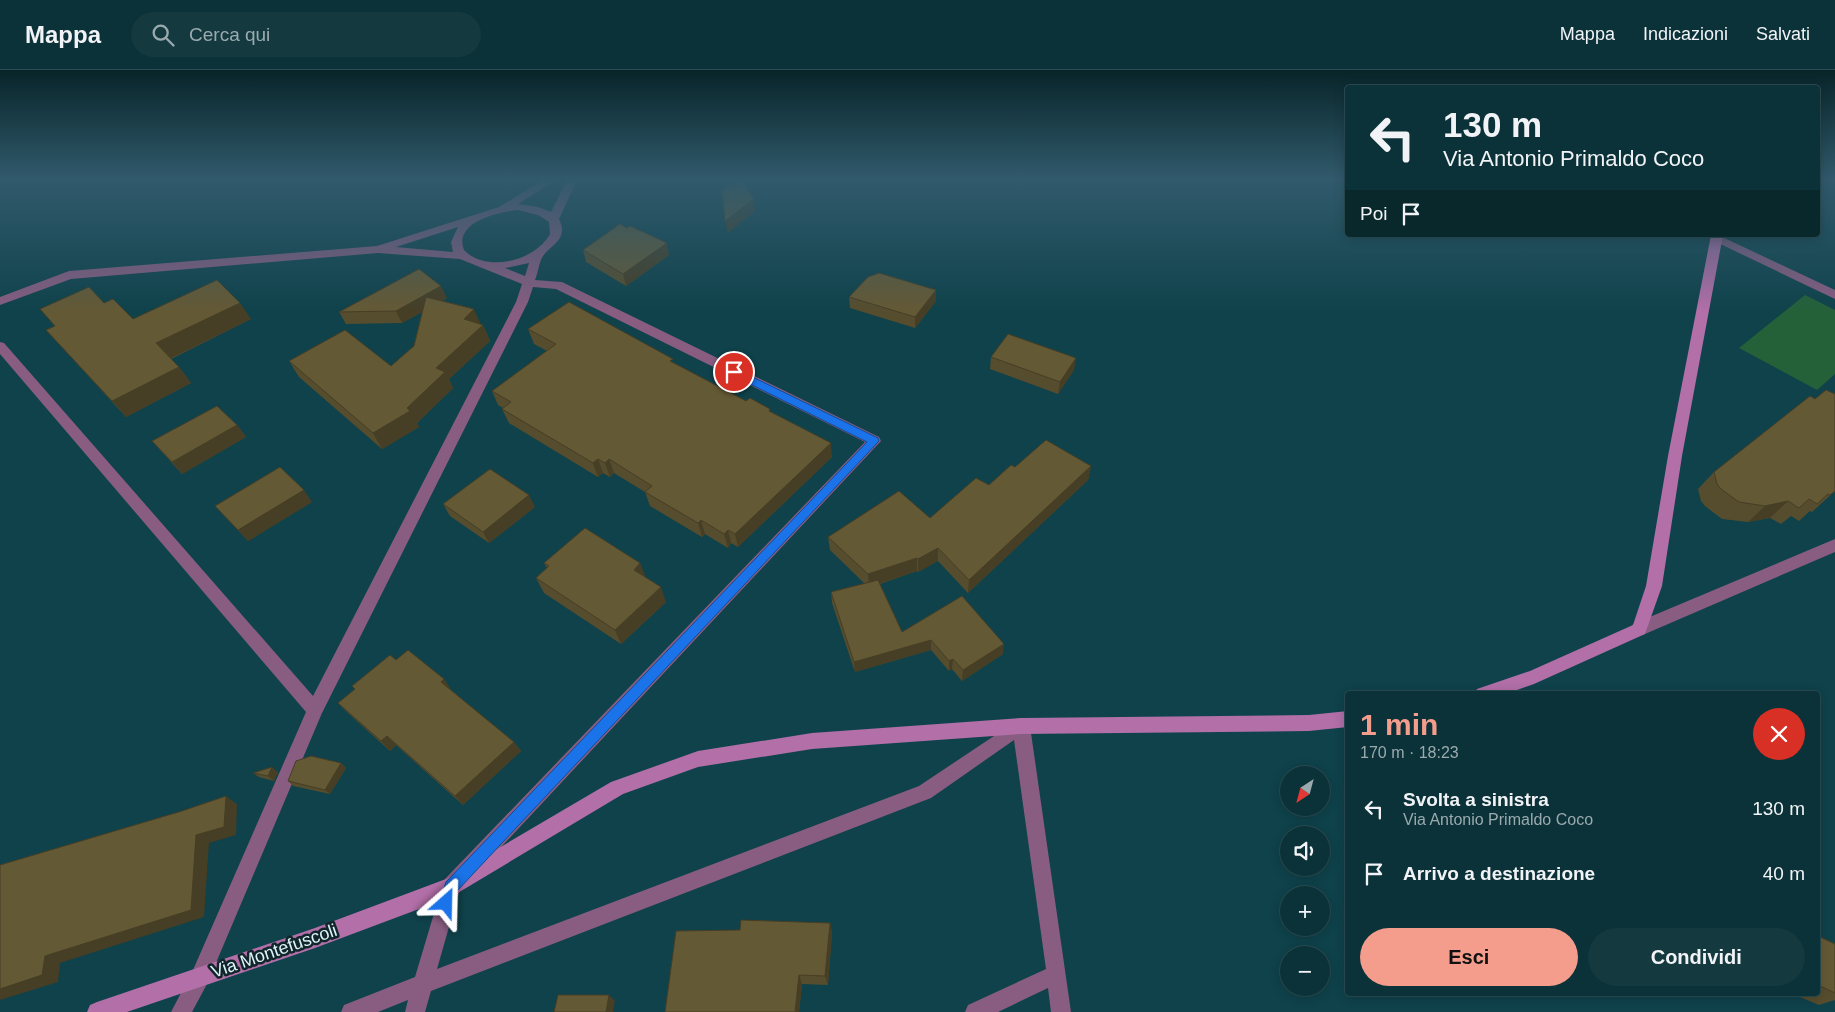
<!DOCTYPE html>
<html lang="it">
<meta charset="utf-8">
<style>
:root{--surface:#0b3238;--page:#143a40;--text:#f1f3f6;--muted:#9aaaae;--line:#2b4d53;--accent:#f49d8c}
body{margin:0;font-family:Arial,sans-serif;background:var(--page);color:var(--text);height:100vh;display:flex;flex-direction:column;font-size:19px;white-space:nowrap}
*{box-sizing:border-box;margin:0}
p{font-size:16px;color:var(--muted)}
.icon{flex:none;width:28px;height:28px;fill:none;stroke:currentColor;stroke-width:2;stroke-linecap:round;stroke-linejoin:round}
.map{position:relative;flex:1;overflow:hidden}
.sheet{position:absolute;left:1345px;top:621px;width:475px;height:305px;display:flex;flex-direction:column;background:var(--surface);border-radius:5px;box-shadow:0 2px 12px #0003,0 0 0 1px var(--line)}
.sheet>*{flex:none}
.banner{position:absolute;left:1345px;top:15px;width:475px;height:152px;border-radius:5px;box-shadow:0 2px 12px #0003,0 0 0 1px var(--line);background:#0b3238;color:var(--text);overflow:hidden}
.needle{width:32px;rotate:216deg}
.tools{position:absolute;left:1280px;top:696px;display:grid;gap:10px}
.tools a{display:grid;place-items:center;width:50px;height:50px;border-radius:50%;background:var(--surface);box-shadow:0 2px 12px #0003,0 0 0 1px var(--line);font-size:25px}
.pin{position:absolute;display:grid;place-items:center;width:42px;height:42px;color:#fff;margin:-21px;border:2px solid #fff;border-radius:50%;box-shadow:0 1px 5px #0007}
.me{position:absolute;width:55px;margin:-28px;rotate:25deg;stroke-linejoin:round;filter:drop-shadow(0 0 4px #0008)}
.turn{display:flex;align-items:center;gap:18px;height:105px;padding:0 15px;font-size:22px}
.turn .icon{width:65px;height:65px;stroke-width:2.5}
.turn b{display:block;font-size:35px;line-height:42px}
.then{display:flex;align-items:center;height:48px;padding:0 15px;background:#0003;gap:10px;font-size:19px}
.round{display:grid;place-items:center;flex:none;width:52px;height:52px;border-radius:26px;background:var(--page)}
.head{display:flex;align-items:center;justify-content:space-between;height:85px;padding:0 15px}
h1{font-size:30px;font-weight:700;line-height:38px;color:var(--accent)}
.action{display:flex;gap:10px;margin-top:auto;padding:10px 15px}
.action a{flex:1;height:58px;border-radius:30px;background:var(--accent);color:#111;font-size:20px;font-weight:700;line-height:58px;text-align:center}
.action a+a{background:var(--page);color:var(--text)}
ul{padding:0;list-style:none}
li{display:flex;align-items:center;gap:15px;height:65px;padding:0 15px}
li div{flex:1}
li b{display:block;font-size:19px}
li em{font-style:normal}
header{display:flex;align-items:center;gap:30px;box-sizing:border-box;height:70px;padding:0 25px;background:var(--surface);border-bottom:1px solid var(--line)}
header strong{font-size:24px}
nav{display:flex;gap:28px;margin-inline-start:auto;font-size:18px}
.search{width:350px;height:45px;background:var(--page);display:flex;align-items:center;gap:12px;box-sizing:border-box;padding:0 18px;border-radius:28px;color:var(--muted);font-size:19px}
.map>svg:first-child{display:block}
</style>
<header>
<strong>Mappa</strong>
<div class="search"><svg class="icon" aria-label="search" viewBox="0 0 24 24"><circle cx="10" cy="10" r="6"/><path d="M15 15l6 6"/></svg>Cerca qui</div>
<nav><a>Mappa</a><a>Indicazioni</a><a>Salvati</a></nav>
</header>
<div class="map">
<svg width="1835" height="942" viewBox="0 0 1835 942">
<rect width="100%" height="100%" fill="#0f424b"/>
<polygon fill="#246139" points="1805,225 1835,240 1835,304 1817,320 1739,278"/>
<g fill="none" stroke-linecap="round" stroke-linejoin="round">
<g fill="#885d81" fill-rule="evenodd">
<path d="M 543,110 L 556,110 L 518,134 L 538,137 L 551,142 L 567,110 L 577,110 L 559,149 C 569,169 552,174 543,186 C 539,192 538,203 535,210 L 562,212 L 879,367 L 881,371 L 459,822 L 437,899 L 919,716 L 1021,648 L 1027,651 L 1030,656 L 1071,942 L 1051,942 L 1048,918 L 998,942 L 965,942 L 968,935 L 1046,899 L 1014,670 L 931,728 L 431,921 L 425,942 L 405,942 L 408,930 L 378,942 L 341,942 L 344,935 L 415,907 L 444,810 L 865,372 L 556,219 L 533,217 L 528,232 L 322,643 L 207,914 L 192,942 L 171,942 L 193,900 L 306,642 L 0,284 L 0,272 L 4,273 L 313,626 L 516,232 L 522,214 L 460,189 L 378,183 L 71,209 L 0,235 L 0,227 L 69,201 L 377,176 L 499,137 ZM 518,140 L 538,145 L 549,152 L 550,164 C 536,190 487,204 464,180 C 453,152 499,142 518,140 ZM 458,157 L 451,172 L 453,182 L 396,177 ZM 529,193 L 525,206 L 505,198 Z"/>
<polygon points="1714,165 1720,166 1835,220 1835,229 1712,170 1710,168"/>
<polygon points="1835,469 1835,482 1645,564 1639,566 1633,564 1631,559 1633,554"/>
</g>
<g fill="#b26fa8" fill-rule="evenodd">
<polygon points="1711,165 1723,165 1682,386 1662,516 1645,564 1534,614 1506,624 1475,624 1477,619 1530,601 1633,555 1646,516 1668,386"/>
<polygon points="1348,641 1348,657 1309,661 1021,664 812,679 698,697 623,724 451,827 315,878 127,942 87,942 90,935 97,932 315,858 446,809 611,712 698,681 812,663 1021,648 1309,645"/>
</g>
</g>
<g fill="#564d2e">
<polygon points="583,180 669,185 626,216 586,192"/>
<polygon points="936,220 936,231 915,258 850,238 849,227"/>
<polygon points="447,228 442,231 480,254 483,255 490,271 449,309 453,318 417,353 419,357 382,379 299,307 289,291 391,296 414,276 422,242 402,253 346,254 339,242"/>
<polygon points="104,233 133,249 251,249 171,289 179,297 191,313 126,347 46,260"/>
<polygon points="528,259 674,293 746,331 771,342 832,387 738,477 731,473 728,478 705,464 702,467 650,436 645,422 614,403 610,407 603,403 598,407 509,353 502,339 503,338 498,335 492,321 547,281 534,274"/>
<polygon points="991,287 1074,300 1058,324 990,299"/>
<polygon points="237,355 246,367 182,404 152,371"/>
<polygon points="1091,396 1088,410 968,523 938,491 918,502 917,501 880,514 902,562 1003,584 962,611 952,599 949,601 931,580 855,602 832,533 831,522 865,514 830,480 828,467 930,448 989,415 1015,397"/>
<polygon points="1714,402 1835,421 1812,442 1810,441 1799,451 1791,446 1781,454 1770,448 1748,452 1722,449 1705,436 1701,431 1698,419"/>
<polygon points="312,432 248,471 215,436"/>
<polygon points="443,434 535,437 489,473 450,446"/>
<polygon points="544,493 640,493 645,507 666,532 621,574 544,523 536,508 547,498"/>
<polygon points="396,590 444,609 451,620 514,672 521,681 463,735 396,675 390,681 348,643 338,633 355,620 352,616"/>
<polygon points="341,693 346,698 330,724 293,716 288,711"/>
<polygon points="278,702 274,711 259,707 253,703"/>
<polygon points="830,853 832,863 828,915 802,914 799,942 665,942 740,860"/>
<polygon points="1818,866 1835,874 1835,930 1819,935 1793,924 1818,924"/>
</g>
<g fill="#463e25">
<polygon points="754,129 755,141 728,163 725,151"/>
<polygon points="667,173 669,185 626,216 623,204"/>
<polygon points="441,216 447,228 402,253 396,241"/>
<polygon points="936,220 936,231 915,258 915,247"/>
<polygon points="240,233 251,249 169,289 156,273"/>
<polygon points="474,239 481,255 464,249"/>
<polygon points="483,255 490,271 449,309 453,318 417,353 419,357 382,379 373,363 407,338 436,298"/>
<polygon points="1076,288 1074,300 1058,324 1060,312"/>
<polygon points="179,297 191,313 126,347 112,331"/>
<polygon points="237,355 246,367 182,404 172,392"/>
<polygon points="831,373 832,387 738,477 735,464"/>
<polygon points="598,389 603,403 598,407 593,393"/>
<polygon points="609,389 614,403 610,407 605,393"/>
<polygon points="1091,396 1088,410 968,523 969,510"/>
<polygon points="304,420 312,432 248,471 238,460"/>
<polygon points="529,425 535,437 489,473 483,462"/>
<polygon points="1788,431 1770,448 1748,452 1765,436"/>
<polygon points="701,450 705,464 702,467 698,453"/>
<polygon points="728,460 731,473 728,478 724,464"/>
<polygon points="938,478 938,491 918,502 918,489"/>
<polygon points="917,488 917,501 869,517 868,504"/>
<polygon points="640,493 646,508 634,500"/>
<polygon points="661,517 666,532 621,574 615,560"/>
<polygon points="931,570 931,580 855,602 854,592"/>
<polygon points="1004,574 1003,584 962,611 963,600"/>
<polygon points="953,589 952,599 949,601 949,591"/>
<polygon points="444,609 451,620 441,612"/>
<polygon points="387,666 396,675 390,681 381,671"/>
<polygon points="514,672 521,681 463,735 455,726"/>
<polygon points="341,693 346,698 330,724 325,720"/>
<polygon points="272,697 278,702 274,711 268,706"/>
<polygon points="226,726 237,734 236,765 209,773 204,847 60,893 58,912 0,930 0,919 45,886 196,765"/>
<polygon points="830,853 832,863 828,915 825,906"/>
<polygon points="799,905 802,914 799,942 795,942"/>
<polygon points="609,925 615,931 613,942 606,942"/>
</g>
<g fill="#645935" stroke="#463e25">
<polygon points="737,110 741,110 754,129 725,151 722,121"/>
<polygon points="620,154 627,158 630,156 667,173 623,204 583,180"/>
<polygon points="419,199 441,216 396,241 339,242"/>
<polygon points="879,203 936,220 915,247 849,227 868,207"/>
<polygon points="217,210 240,233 156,273 179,297 112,331 46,260 55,256 40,239 89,217 104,233 113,229 133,249"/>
<polygon points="426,227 474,239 464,249 483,255 436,298 445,302 407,338 410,341 373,363 289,291 345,260 391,296 414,276"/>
<polygon points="569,232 673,289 670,291 746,331 750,328 770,339 769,341 831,373 735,464 728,460 724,464 701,450 698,453 645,422 652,416 609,389 605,393 598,389 593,393 502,339 511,332 492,321 556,274 528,259"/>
<polygon points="1008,264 1076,288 1060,312 991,287"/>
<polygon points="1826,320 1835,324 1835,421 1830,425 1828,424 1817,434 1809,429 1799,438 1788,431 1765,436 1739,432 1721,419 1717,414 1714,402 1810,326 1815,329"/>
<polygon points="217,336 237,355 172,392 152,371"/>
<polygon points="1046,370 1091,396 969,510 938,478 918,489 917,488 868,504 828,467 899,421 930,448 976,408 989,415 1011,395 1015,397"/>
<polygon points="280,397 304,420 238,460 215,436"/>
<polygon points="490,399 529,425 483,462 443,434"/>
<polygon points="585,458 640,493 634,500 661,517 615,560 536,508 549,496 544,493"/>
<polygon points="878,510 902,562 962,526 1004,574 963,600 953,589 949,591 931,570 854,592 831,522"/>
<polygon points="408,580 444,609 441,612 514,672 455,726 387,666 381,671 338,633 355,619 352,616 390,585 396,590"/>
<polygon points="311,686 341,693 325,720 288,711 296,691"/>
<polygon points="272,697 268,706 253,703"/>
<polygon points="226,726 224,757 196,765 191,840 45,886 42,905 0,919 0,795 182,741"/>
<polygon points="741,850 830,853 825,906 799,905 795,942 665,942 676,861 740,860"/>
<polygon points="1818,866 1835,874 1835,923 1818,915"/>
<polygon points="558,925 609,925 606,942 554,942"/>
</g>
<linearGradient id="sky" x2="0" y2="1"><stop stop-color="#082429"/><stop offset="0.45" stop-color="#315a6c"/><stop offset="1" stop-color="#315a6c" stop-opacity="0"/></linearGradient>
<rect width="1835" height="242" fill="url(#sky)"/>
<polygon fill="#1a73e8" stroke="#114b97" points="734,298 878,368 879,371 457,821 451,838 446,840 441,838 439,833 446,812 867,372 730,304 730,299"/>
<g text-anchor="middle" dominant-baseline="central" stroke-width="5" stroke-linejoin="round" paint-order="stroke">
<g font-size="18" fill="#dcf5fa" stroke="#11252a">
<text transform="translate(274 881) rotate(-19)">Via Montefuscoli</text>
</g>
</g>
</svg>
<div class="tools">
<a><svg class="needle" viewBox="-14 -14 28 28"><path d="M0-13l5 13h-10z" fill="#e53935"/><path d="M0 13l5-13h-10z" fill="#9aaaae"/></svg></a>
<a><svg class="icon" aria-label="sound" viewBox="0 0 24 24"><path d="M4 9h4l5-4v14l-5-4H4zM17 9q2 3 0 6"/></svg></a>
<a>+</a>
<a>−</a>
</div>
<div class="pin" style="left:734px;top:302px;background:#d93025"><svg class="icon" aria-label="arrive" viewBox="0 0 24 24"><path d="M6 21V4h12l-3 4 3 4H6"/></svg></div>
<svg class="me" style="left:446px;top:833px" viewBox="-20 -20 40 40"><path d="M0-17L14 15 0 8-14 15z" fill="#1a73e8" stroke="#fff" stroke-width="4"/></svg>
<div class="banner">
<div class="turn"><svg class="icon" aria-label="left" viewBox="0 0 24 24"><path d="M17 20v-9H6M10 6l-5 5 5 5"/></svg><div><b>130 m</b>Via Antonio Primaldo Coco</div></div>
<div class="then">Poi<svg class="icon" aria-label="arrive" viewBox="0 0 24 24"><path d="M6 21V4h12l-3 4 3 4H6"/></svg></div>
</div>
<section class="sheet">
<div class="head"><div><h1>1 min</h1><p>170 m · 18:23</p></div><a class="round" style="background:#d93025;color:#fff"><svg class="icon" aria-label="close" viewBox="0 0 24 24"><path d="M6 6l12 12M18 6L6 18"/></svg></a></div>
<ul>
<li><svg class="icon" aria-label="left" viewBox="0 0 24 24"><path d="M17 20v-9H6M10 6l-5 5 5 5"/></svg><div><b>Svolta a sinistra</b><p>Via Antonio Primaldo Coco</p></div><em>130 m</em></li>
<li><svg class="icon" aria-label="arrive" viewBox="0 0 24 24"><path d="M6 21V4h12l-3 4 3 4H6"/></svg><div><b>Arrivo a destinazione</b></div><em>40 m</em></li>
</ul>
<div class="action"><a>Esci</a><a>Condividi</a></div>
</section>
</div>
